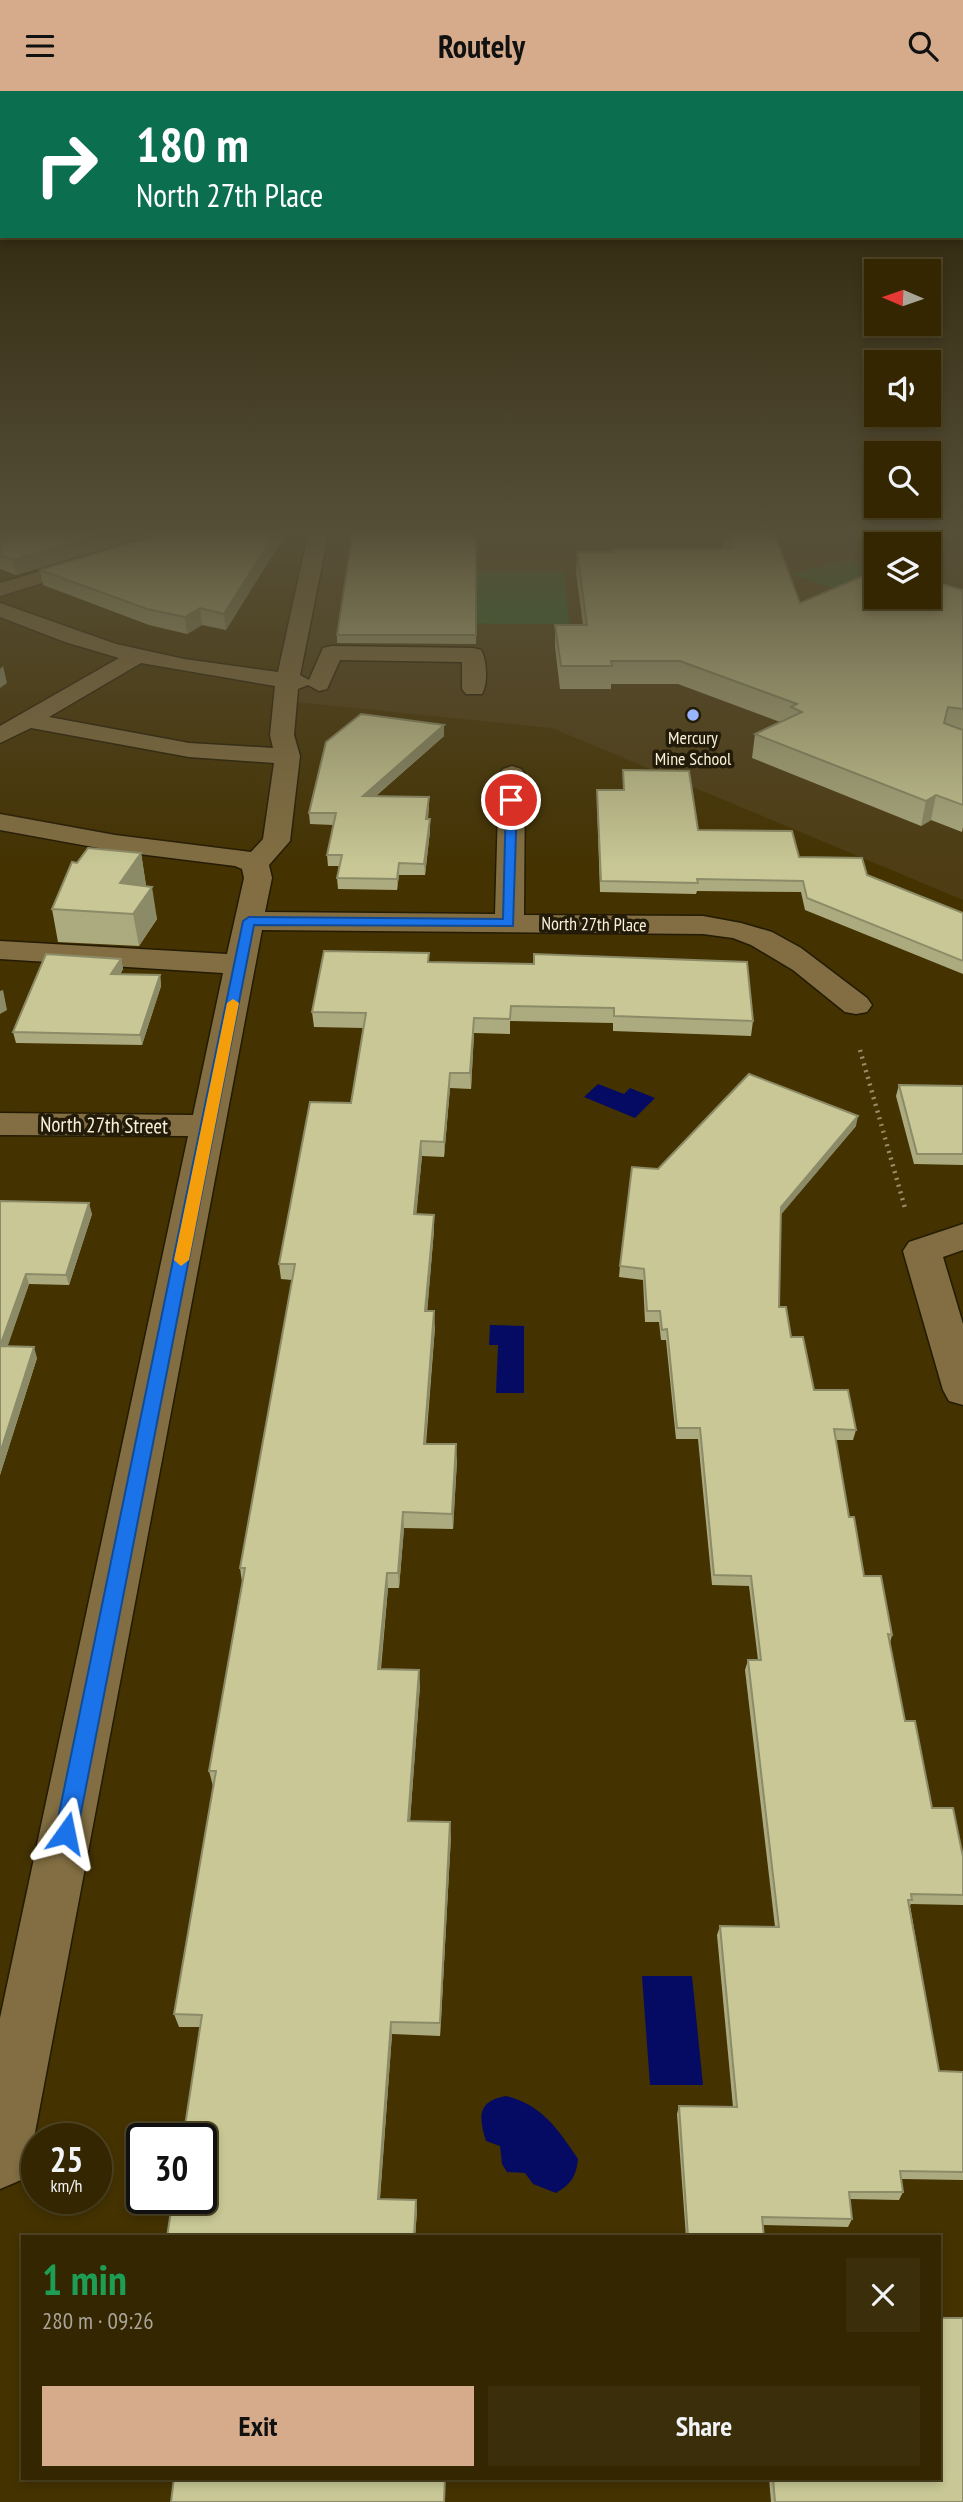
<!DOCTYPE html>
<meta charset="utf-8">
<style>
:root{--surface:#332601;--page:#3b2e0b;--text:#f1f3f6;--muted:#a9a599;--line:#4e4323;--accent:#d6ab8b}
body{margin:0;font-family:"PT Sans Narrow",sans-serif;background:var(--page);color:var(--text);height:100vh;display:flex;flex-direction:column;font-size:26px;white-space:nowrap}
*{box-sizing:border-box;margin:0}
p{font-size:23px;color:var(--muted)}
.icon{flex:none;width:38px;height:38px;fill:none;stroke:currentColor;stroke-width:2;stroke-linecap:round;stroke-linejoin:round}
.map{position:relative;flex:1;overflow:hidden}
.panel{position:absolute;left:21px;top:2144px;width:920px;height:245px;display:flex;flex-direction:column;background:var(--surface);border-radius:0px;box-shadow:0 4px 10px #0003,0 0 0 2px var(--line)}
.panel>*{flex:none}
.banner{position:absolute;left:0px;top:0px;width:964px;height:147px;box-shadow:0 4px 10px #0003,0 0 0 2px var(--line);background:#0b6e4f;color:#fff;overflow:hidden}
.needle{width:46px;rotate:272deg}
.fabs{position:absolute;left:864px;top:168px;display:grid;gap:14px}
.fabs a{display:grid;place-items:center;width:77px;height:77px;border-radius:0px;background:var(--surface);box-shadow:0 4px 10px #0003,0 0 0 2px var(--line);font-size:35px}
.speed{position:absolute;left:21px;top:2032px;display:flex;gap:14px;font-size:35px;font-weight:700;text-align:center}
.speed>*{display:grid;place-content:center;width:91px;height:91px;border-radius:50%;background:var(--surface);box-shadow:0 4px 10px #0003,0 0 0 2px var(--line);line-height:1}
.speed small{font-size:18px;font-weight:400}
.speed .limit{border:4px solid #111;border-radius:10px;background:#fff;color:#111}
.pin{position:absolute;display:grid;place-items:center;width:60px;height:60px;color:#fff;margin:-30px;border:4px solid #fff;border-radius:50%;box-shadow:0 2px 7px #0007}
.me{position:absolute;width:77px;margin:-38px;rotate:12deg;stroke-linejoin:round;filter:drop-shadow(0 0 5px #0008)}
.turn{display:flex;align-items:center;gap:24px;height:147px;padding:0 21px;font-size:32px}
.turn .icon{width:91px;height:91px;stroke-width:2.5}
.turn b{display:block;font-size:49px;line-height:60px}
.round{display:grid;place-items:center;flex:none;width:74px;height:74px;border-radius:0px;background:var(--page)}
.head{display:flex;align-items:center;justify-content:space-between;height:119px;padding:0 21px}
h1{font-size:42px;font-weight:700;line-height:52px;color:#1e9e55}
.primary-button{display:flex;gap:14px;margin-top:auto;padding:14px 21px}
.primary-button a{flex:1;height:80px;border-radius:0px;background:var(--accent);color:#111;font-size:28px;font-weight:700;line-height:80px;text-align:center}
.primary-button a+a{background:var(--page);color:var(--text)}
header{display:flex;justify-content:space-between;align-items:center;height:91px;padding:0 21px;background:var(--accent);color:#111;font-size:32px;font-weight:700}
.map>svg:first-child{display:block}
</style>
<header><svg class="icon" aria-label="menu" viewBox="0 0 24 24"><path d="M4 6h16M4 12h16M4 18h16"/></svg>Routely<svg class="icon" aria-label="search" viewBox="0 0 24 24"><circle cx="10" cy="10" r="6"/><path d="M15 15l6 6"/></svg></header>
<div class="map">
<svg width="963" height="2411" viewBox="0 0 963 2411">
<rect width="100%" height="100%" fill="#443201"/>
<path fill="#4e3d14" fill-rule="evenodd" d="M 330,439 L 919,439 L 963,464 L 963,809 L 552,637 L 296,611 ZM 877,453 L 929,453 L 929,506 L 877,506 Z"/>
<g fill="#266731">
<polygon points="851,468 877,477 877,506 963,504 903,520 790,483"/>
<polygon points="354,480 565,480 569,533 345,532"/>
</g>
<g fill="#050b62">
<polygon points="598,993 624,1003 630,997 655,1007 635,1027 584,1006"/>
<polygon points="490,1234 524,1235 524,1302 496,1302 498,1254 489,1254"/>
<polygon points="642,1885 692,1885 703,1994 650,1994"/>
<path d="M 506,2005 C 541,2013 559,2039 578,2068 C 576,2086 571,2093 556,2102 L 533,2093 L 525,2082 L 507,2081 L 502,2073 L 500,2055 L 486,2050 C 478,2025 478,2010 506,2005 Z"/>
</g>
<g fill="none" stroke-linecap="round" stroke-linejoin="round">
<g stroke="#241b04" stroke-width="3">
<g id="minor">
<path d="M 309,439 L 329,439 L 300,584 L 309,589 L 323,557 L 331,555 L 473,557 L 481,559 C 487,569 488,593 482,603 L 466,603 L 462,598 L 462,571 L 340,569 L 327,598 L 319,600 L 308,594 L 298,598 L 294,644 L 300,665 L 290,750 L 269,774 L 272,787 L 265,821 L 495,823 L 499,683 L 503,678 L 512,675 L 521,678 L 525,683 L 524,824 L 703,825 L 741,832 L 772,841 L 801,857 L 867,907 L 872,914 L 867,921 L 856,923 L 845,921 L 793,879 L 751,854 L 733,847 L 703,843 L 262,839 L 30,2068 L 21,2089 L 0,2098 L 0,1927 L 188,1045 L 0,1044 L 0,1022 L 193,1024 L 223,882 L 0,868 L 0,850 L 227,863 L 244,787 L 242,778 L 235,775 L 115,760 L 0,739 L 0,723 L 115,744 L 251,761 L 263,748 L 274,672 L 189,666 L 31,637 L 0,652 L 0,635 L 119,567 L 65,551 L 0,526 L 0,512 L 116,553 L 184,568 L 278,581 ZM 141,572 L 275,595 L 270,644 L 273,657 L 189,652 L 49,626 Z"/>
<polygon points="91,465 98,467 101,471 98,475 0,505 0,492"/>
<polygon points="963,1133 963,1159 943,1166 963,1233 963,1314 949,1310 943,1299 903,1160 909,1151"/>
</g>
</g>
<polyline stroke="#9a8c67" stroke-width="4.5" stroke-dasharray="2 5" stroke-linecap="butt" points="860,959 905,1117"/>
<use href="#minor" fill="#826e42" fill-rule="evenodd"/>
</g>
<g fill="#acab80">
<polygon points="0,439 288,439 226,539 202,534 187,543 149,534 43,494 40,479 144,448 142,446 16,484 0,478"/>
<polygon points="477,439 476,553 337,552 337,544"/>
<polygon points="724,439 773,439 800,512 963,499 963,736 962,741 931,729 921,735 752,667 755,643 780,631 678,593 611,593 611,598 560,598 555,556 555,534 583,534 576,482 577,461 612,461 612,458 723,458"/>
<polygon points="444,634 444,645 376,705 429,706 428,728 430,740 425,784 399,784 397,799 338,798 337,787 339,775 328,775 327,764 333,734 310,733 309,722"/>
<polygon points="623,679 698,739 867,784 963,822 963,883 805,819 801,801 697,800 696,803 600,801 597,710 597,699 623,699"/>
<polygon points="141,762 146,795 157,828 139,855 58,851 52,818 77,772"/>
<polygon points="429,862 429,871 753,930 751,945 613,940 613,932 510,930 510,943 474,942 471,998 450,997 444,1066 422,1065 416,1123 434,1139 427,1220 435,1236 426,1353 457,1369 453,1438 404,1437 399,1497 388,1497 381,1578 420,1594 410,1730 451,1745 440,1945 392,1943 380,2108 416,2109 417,2120 415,2146 200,1936 179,1936 174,1923 213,1695 209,1680 242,1491 240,1477 292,1189 281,1188 279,1173 351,1012 363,937 314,936 312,921"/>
<polygon points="121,868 123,878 120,884 160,884 161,895 142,954 16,952 13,941"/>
<polygon points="899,994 963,995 963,1074 914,1073 896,1005"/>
<polygon points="856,1035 780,1124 779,1216 814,1299 856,1339 853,1349 836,1349 849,1426 864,1485 892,1544 890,1552 905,1630 932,1717 963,1766 963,1814 911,1813 910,1815 939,1980 963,1981 963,2089 901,2088 903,2101 899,2109 850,2108 852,2128 848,2136 763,2134 764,2146 686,2146 677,2023 679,2015 733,2016 717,1844 720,1835 775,1836 745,1579 748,1569 758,1569 749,1495 712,1494 698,1348 676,1348 666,1249 661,1249 659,1231 645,1231 643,1189 619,1186 620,1175 658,1078"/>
<polygon points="0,1110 92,1123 69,1194 29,1193 7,1256 37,1267 0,1384"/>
<polygon points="769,2387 940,2387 963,2411 771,2411"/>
</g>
<g fill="#8c8b68">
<polygon points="115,439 141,439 142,446 16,484 13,469"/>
<polygon points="277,439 288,439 226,539 224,523"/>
<polygon points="200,517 202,534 187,543 185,526"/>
<polygon points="3,575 7,592 0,597 0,578"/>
<polygon points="444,634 444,645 363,716 363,705"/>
<polygon points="936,704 931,729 921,735 926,710"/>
<polygon points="429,706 429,717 427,739 426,728"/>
<polygon points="430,728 430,740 425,784 424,773"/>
<polygon points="141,762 146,794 127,823 120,792"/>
<polygon points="399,772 399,784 397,799 397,788"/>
<polygon points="152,796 157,828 139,855 133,823"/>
<polygon points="121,868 123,878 113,894 111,883"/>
<polygon points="160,884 161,895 142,954 140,944"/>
<polygon points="3,899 7,919 0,923 0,900"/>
<polygon points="474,927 474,942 471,998 470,982"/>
<polygon points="450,982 450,997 444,1066 444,1051"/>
<polygon points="858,1025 856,1035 779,1126 781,1116"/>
<polygon points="421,1050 422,1065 415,1139 414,1123"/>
<polygon points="89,1112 92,1123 69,1194 66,1184"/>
<polygon points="434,1124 434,1139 426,1236 425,1220"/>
<polygon points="26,1183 29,1193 4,1266 0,1255"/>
<polygon points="434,1220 435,1236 424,1368 424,1353"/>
<polygon points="34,1256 37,1267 0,1384 0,1362"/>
<polygon points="456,1353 457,1369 453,1438 452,1423"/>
<polygon points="403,1421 404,1437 399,1497 398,1482"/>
<polygon points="387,1482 388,1497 379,1593 378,1578"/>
<polygon points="419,1579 420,1594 409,1744 408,1730"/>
<polygon points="450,1731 451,1745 440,1945 440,1932"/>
<polygon points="391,1931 392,1943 379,2119 378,2108"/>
<polygon points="416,2109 417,2120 415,2146 414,2146"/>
</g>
<g fill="#c8c795" stroke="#8c8b68" stroke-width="2">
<polygon points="0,439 115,439 13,469 0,464"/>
<polygon points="153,439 277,439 224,523 200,517 185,526 147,518 40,479 149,446"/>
<polygon points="353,439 476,439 476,544 337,544"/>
<polygon points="725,439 773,439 800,512 877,479 877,506 929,506 929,489 963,499 963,618 948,616 944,632 963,639 963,714 936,704 926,710 755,643 802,621 791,616 797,613 680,570 611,570 612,575 561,575 555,534 587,534 577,461 613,461 612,458 732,458"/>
<polygon points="361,623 444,634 363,705 429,706 426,728 430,728 424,773 399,772 397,788 337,787 342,764 327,764 336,722 309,722 326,651"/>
<polygon points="623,679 689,680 698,739 792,740 799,766 862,767 867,784 963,822 963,870 807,807 803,790 697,788 698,792 601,790 597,699 624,699"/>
<polygon points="88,757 141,762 120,792 152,796 133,823 52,818 72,771 77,772"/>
<polygon points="324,860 429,862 428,871 534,873 534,863 747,871 753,930 614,925 614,917 511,915 510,928 474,927 470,982 450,982 444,1051 421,1050 414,1123 434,1124 425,1220 434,1220 424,1353 456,1353 452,1423 403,1421 398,1482 387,1482 378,1578 419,1579 408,1730 450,1731 440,1932 391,1931 378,2108 416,2109 414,2146 167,2146 173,2107 201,2107 201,2048 183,2048 202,1924 174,1923 216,1680 209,1680 245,1477 240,1477 295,1173 279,1173 310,1011 351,1012 366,922 312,921"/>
<polygon points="46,863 121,868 111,883 160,884 140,944 13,941"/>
<polygon points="749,983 858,1025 781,1116 779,1216 786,1216 791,1246 803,1246 814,1299 848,1299 856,1339 834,1338 849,1426 854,1426 864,1485 881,1485 892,1544 888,1543 905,1630 915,1630 932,1717 953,1717 963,1766 963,1804 911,1803 912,1809 908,1809 939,1980 963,1981 963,2081 900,2080 903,2101 849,2101 852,2128 762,2126 764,2146 688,2146 679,2015 737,2016 720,1835 779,1836 748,1569 761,1569 751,1485 714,1484 700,1337 677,1337 667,1238 662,1239 660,1220 647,1220 644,1178 620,1175 632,1076 658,1078"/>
<polygon points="899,994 963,995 963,1063 917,1063"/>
<polygon points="0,1110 89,1112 66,1184 26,1183 0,1255 34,1256 0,1362"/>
<polygon points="940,2227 963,2227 963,2411 775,2411 773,2387 940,2387"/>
<polygon points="174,2387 445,2387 444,2411 171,2411"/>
</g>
<linearGradient id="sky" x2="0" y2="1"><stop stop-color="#251c01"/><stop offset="0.57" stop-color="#564f38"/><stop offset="1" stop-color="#564f38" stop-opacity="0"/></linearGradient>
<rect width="963" height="776" fill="url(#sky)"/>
<polygon fill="#1a73e8" stroke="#114b97" stroke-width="2" points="511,706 517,709 513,835 254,834 77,1742 73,1749 66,1752 58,1749 55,1742 243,830 249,826 503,828 506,709"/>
<polygon fill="#f59e0b" points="233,908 239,912 189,1169 181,1175 174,1169 227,912"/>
<circle fill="#98b6fd" stroke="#231b09" stroke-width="2.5" cx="693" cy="624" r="7"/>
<g text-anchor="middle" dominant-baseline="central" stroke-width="7" stroke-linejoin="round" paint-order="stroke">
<g font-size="18" fill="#faf0d8" stroke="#231b09">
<text x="693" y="646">Mercury<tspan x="693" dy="21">Mine School</tspan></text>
</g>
<g font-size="18" fill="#faf0d8" stroke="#231b09">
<text transform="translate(594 833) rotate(1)">North 27th Place</text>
</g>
<g font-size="21" fill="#faf0d8" stroke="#231b09">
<text transform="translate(104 1034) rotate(1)">North 27th Street</text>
</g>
</g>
</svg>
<div class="fabs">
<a><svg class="needle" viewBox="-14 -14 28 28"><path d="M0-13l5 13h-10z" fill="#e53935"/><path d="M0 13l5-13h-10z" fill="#a9a599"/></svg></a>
<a><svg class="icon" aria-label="sound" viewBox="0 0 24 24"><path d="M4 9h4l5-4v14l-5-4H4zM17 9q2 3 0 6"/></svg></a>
<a><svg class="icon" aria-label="search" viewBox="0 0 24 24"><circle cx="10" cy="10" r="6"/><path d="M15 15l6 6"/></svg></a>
<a><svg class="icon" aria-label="layers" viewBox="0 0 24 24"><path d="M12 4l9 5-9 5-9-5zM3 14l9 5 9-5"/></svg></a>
</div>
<div class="speed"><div>25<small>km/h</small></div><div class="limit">30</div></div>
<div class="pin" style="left:511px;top:709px;background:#d93025"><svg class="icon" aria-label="arrive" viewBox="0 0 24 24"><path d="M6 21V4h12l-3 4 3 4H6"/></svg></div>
<svg class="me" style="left:66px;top:1742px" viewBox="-20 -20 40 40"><path d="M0-17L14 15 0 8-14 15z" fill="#1a73e8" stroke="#fff" stroke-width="4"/></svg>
<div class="banner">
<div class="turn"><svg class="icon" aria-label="right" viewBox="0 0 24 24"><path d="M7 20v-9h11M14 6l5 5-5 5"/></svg><div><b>180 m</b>North 27th Place</div></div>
</div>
<section class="panel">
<div class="head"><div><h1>1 min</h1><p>280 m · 09:26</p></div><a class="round"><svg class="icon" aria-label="close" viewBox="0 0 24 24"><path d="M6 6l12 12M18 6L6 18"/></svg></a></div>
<div class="primary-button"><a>Exit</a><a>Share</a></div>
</section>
</div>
